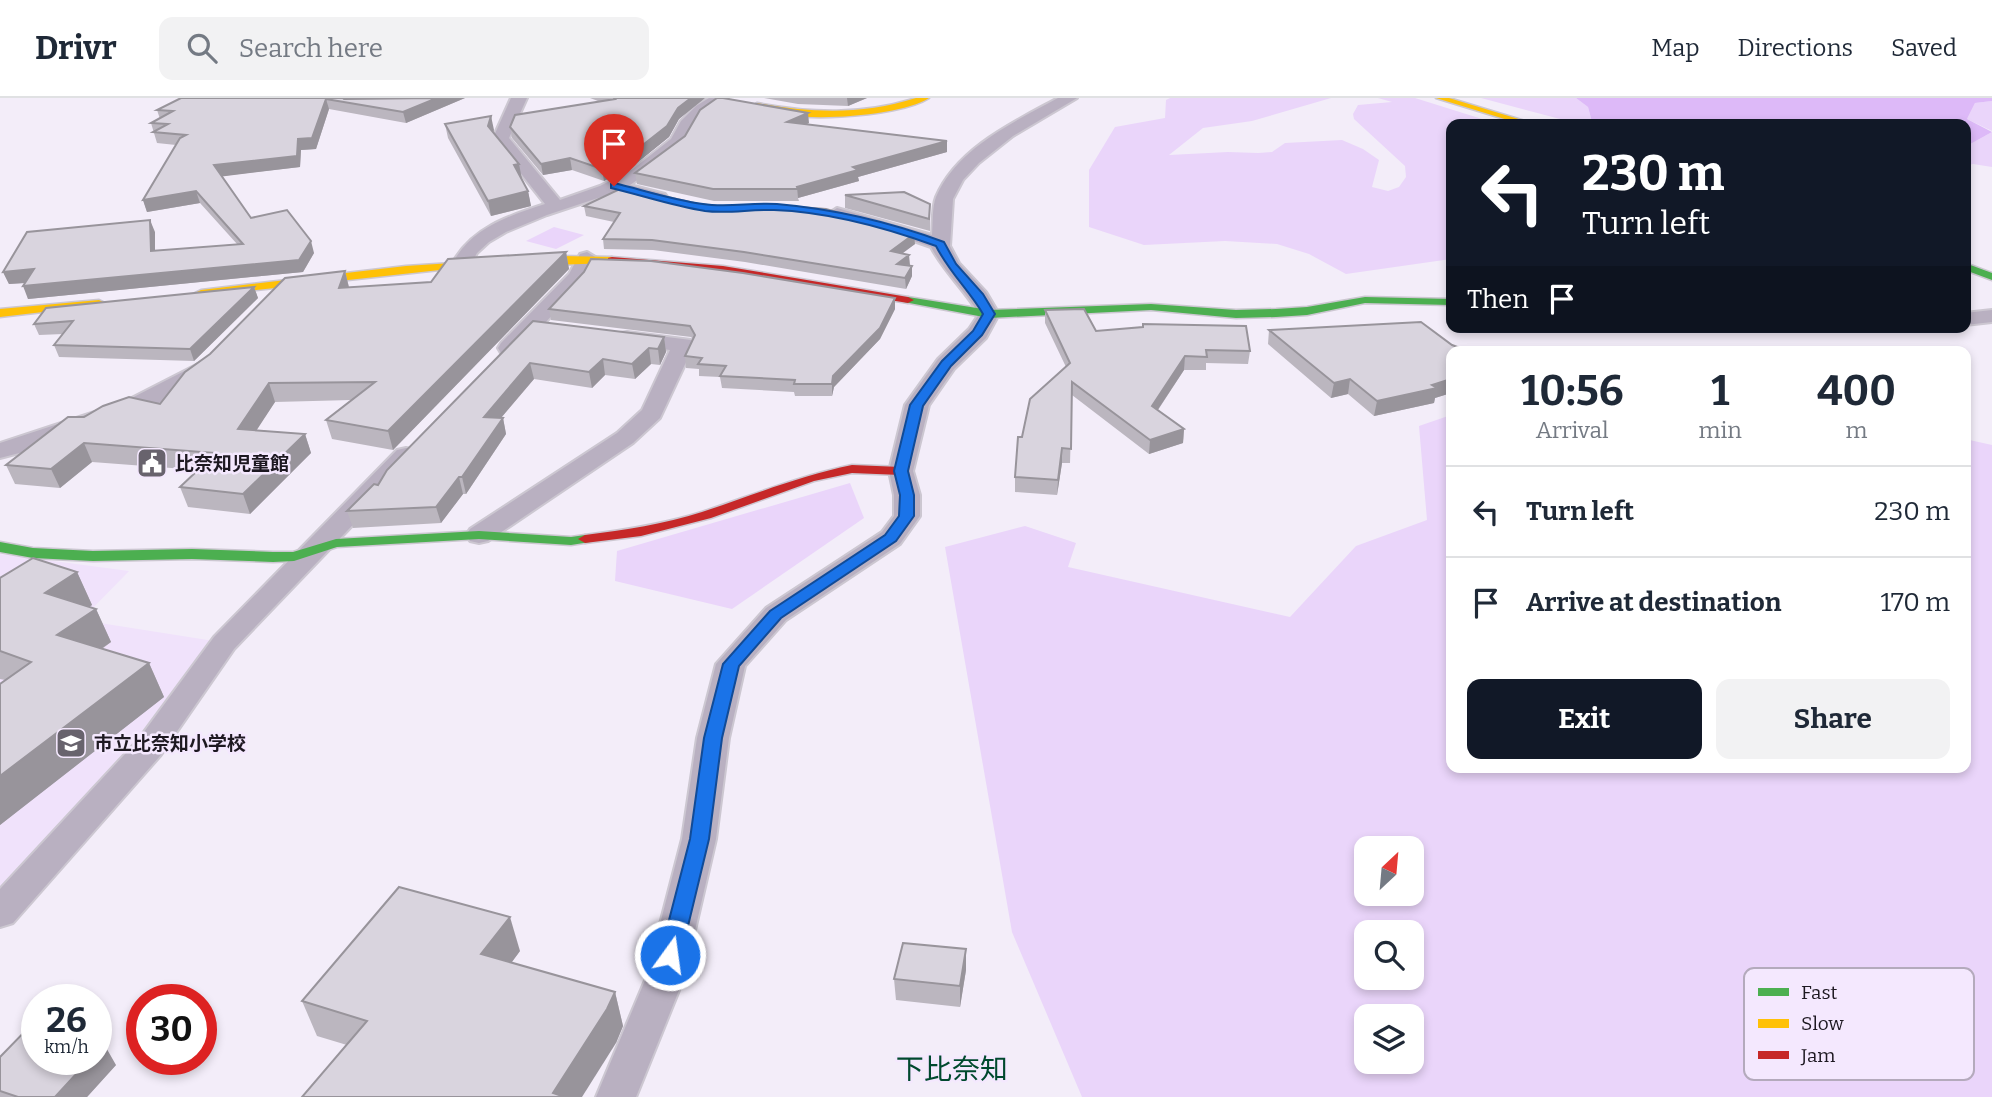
<!DOCTYPE html>
<meta charset="utf-8">
<style>
:root{--surface:#fff;--page:#f2f2f3;--text:#1f2937;--muted:#747a83;--line:#e0e1e3;--accent:#111827}
body{margin:0;font-family:Bitter,"Noto Sans JP",serif;background:var(--page);color:var(--text);height:100vh;display:flex;flex-direction:column;font-size:26px;white-space:nowrap}
*{box-sizing:border-box;margin:0}
p{font-size:23px;color:var(--muted)}
.icon{flex:none;width:38px;height:38px;fill:none;stroke:currentColor;stroke-width:2;stroke-linecap:round;stroke-linejoin:round}
.map{position:relative;flex:1;overflow:hidden}
.drawer{position:absolute;left:1446px;top:248px;width:525px;height:427px;display:flex;flex-direction:column;background:var(--surface);border-radius:14px;box-shadow:0 4px 10px #0003}
.drawer>*{flex:none}
.guide{position:absolute;left:1446px;top:21px;width:525px;height:214px;border-radius:14px;box-shadow:0 4px 10px #0003;background:#111827;color:#fff;overflow:hidden}
.needle{width:46px;rotate:26deg}
.controls{position:absolute;left:1354px;top:738px;display:grid;gap:14px}
.controls a{display:grid;place-items:center;width:70px;height:70px;border-radius:14px;background:var(--surface);box-shadow:0 4px 10px #0003;font-size:35px}
.speed{position:absolute;left:21px;top:886px;display:flex;gap:14px;font-size:35px;font-weight:700;text-align:center}
.speed>*{display:grid;place-content:center;width:91px;height:91px;border-radius:50%;background:var(--surface);box-shadow:0 4px 10px #0003;line-height:1}
.speed small{font-size:18px;font-weight:400}
.speed .limit{border:10px solid #d22;background:#fff;color:#111}
.pin{position:absolute;display:grid;place-items:center;width:60px;height:60px;color:#fff;margin:-72px -30px;border-radius:50% 50% 50% 0;rotate:-45deg;box-shadow:0 0 7px #0007}
.pin .icon{rotate:45deg}
.me{position:absolute;width:77px;margin:-38px;rotate:14deg;stroke-linejoin:round;filter:drop-shadow(0 0 5px #0008)}
.turn{display:flex;align-items:center;gap:24px;height:147px;padding:0 21px;font-size:32px}
.turn .icon{width:91px;height:91px;stroke-width:2.5}
.turn b{display:block;font-size:49px;line-height:60px}
.then{display:flex;align-items:center;height:66px;padding:0 21px;background:#0003;gap:14px;font-size:26px}
.eta{display:flex;justify-content:space-evenly;align-items:center;height:119px;text-align:center}
.eta b{font-size:42px;font-weight:700;line-height:49px}
.action{display:flex;gap:14px;margin-top:auto;padding:14px 21px}
.action a{flex:1;height:80px;border-radius:14px;background:var(--accent);color:#fff;font-size:28px;font-weight:700;line-height:80px;text-align:center}
.action a+a{background:var(--page);color:var(--text)}
ul{padding:0;list-style:none}
li{display:flex;align-items:center;gap:21px;height:91px;padding:0 21px;border-top:2px solid var(--line)}
li div{flex:1}
li b{display:block;font-size:26px}
li em{font-style:normal}
header{display:flex;align-items:center;gap:42px;box-sizing:border-box;height:98px;padding:0 35px;background:var(--surface);border-bottom:2px solid var(--line)}
header strong{font-size:33px}
nav{display:flex;gap:38px;margin-inline-start:auto;font-size:24px}
.search{width:490px;height:63px;background:var(--page);display:flex;align-items:center;gap:18px;box-sizing:border-box;padding:0 24px;border-radius:14px;color:var(--muted);font-size:26px}
.map>svg:first-child{display:block}
</style>
<header>
<strong>Drivr</strong>
<div class="search"><svg class="icon" aria-label="search" viewBox="0 0 24 24"><circle cx="10" cy="10" r="6"/><path d="M15 15l6 6"/></svg>Search here</div>
<nav><a>Map</a><a>Directions</a><a>Saved</a></nav>
</header>
<div class="map">
<svg width="1992" height="999" viewBox="0 0 1992 999">
<rect width="100%" height="100%" fill="#f3edf9"/>
<polygon fill="#f0e2fb" points="0,456 129,473 81,522 214,543 179,601 0,800"/>
<g fill="#ead5fa" fill-rule="evenodd">
<polygon points="1170,0 1331,0 1252,23 1203,30 1169,57 1228,54 1258,55 1272,54 1285,45 1342,42 1363,51 1379,62 1372,89 1388,93 1399,89 1406,79 1405,68 1354,21 1353,16 1358,7 1392,4 1378,0 1415,0 1498,26 1451,26 1451,161 1346,176 1309,156 1277,146 1225,143 1144,147 1089,129 1089,72 1115,29 1165,20 1166,2"/>
<polygon points="1481,0 1576,0 1588,9 1592,24 1560,21"/>
<polygon points="1992,3 1992,33 1967,21 1975,5"/>
<polygon points="1992,34 1992,69 1973,66 1965,68 1965,49"/>
<polygon points="554,129 584,137 556,151 526,143"/>
<path d="M 1451,317 L 1451,670 L 1965,670 L 1965,341 L 1992,347 L 1992,999 L 1082,999 L 1012,834 L 945,449 L 1025,428 L 1076,445 L 1068,469 L 1290,519 L 1356,448 L 1427,422 L 1419,328 ZM 1367,751 L 1412,751 L 1412,796 L 1367,796 ZM 1367,835 L 1412,835 L 1412,880 L 1367,880 ZM 1367,919 L 1412,919 L 1412,964 L 1367,964 Z"/>
<polygon points="850,385 864,420 732,511 615,483 617,453"/>
</g>
<polygon fill="#ddb9f8" points="1576,0 1992,0 1992,3 1975,5 1967,21 1992,34 1965,49 1965,26 1604,26 1592,24 1588,9"/>
<g fill="none" stroke-linecap="round" stroke-linejoin="round">
<g stroke="#ccc7d1" stroke-width="4">
<g id="street">
<path d="M 511,0 L 527,0 L 509,40 L 560,102 L 600,88 L 633,71 L 671,41 L 681,23 L 696,8 L 709,0 L 728,0 L 699,21 L 685,47 L 674,56 L 630,87 L 665,96 L 668,100 L 665,104 L 659,105 L 616,94 L 547,117 L 506,134 L 489,144 L 477,155 L 469,170 L 455,170 L 452,166 C 471,130 508,118 545,106 L 493,40 Z"/>
<path d="M 1058,0 L 1077,0 L 1013,38 L 979,65 L 963,82 L 953,101 L 950,148 L 959,165 L 986,194 L 999,216 L 986,240 L 954,271 L 929,307 L 913,373 L 920,397 L 920,418 L 900,446 L 786,522 L 745,568 L 729,640 L 716,741 L 684,880 L 636,999 L 596,999 L 646,880 L 682,741 L 697,640 L 716,566 L 766,510 L 882,434 L 894,418 L 894,397 L 889,373 L 905,307 L 938,261 L 969,231 L 979,216 C 965,192 944,174 931,149 L 891,135 L 831,120 L 828,116 L 837,110 L 932,137 C 933,125 932,109 936,99 C 957,50 1014,24 1058,0 Z"/>
<polygon points="587,154 597,160 584,183 517,255 501,255 498,250 501,245 569,176 580,156"/>
<polygon points="1992,212 1992,224 1965,227 1965,215"/>
<polygon points="627,234 691,242 694,247 660,320 633,345 488,443 479,445 470,443 466,437 470,431 617,335 642,312 670,252 619,245 616,240 619,235"/>
<path d="M 202,264 L 210,266 L 213,271 L 210,276 C 147,317 73,342 0,360 L 0,345 L 122,305 Z"/>
<polygon points="406,350 415,352 418,357 415,362 234,551 160,658 13,825 0,829 0,791 138,642 214,539 397,352"/>
</g>
</g>
<g stroke="#ccc7d1" stroke-width="3">
<g id="fast">
<polygon points="1965,165 1992,175 1992,182 1965,172"/>
<polygon points="908,199 989,212 1151,206 1236,212 1276,211 1307,209 1365,199 1451,201 1451,207 1365,205 1307,217 1276,219 1236,220 1151,212 989,220 904,204 902,202"/>
<polygon points="479,433 571,439 585,437 592,441 590,444 571,447 479,441 337,449 294,463 273,464 192,461 93,463 33,460 0,454 0,444 33,450 93,453 192,451 273,454 293,454 336,441"/>
</g>
</g>
<g stroke="#ccc7d1" stroke-width="3">
<g id="slow">
<path d="M 916,0 L 929,0 C 898,20 784,27 753,8 L 757,5 C 811,15 863,17 916,0 Z"/>
<polygon points="1436,0 1449,0 1535,26 1521,26"/>
<polygon points="561,158 612,159 617,162 612,165 458,170 201,198 195,195 201,192 406,168"/>
<polygon points="99,202 105,205 103,207 0,219 0,211"/>
</g>
</g>
<g stroke="#ccc7d1" stroke-width="3">
<g id="jam">
<polygon points="612,159 723,168 908,199 914,202 908,205 723,175 608,164 608,160"/>
<path d="M 852,367 L 901,369 L 908,373 L 901,377 L 852,375 L 814,383 L 711,420 L 641,438 L 585,445 L 578,441 L 585,437 C 625,432 664,426 702,414 C 753,397 799,378 852,367 Z"/>
</g>
</g>
<use href="#street" fill="#b9b0c1" fill-rule="evenodd"/>
<use href="#fast" fill="#4caf50" fill-rule="evenodd"/>
<use href="#slow" fill="#ffc107" fill-rule="evenodd"/>
<use href="#jam" fill="#c62828" fill-rule="evenodd"/>
</g>
<g fill="#bbb6bf">
<polygon points="181,0 350,0 348,1 465,0 406,25 329,11 316,51 301,52 300,69 222,78 251,120 314,155 303,174 28,201 25,185 9,186 3,174 155,134 155,153 237,146 200,105 147,114 143,102 176,47 157,45 151,25 160,21 157,12"/>
<polygon points="590,0 705,0 679,21 669,39 632,69 604,83 572,72 543,77 512,40 510,29 598,3"/>
<polygon points="764,0 867,0 848,8 798,6"/>
<polygon points="491,18 493,34 528,93 531,108 491,118 448,40 445,26"/>
<polygon points="809,25 806,27 947,54 858,79 859,83 798,100 799,103 714,103 637,86 635,75"/>
<polygon points="845,97 930,118 930,133 845,110"/>
<polygon points="699,106 915,146 902,155 909,167 912,178 906,191 745,164 653,152 604,151 603,141 614,124 586,118 584,108"/>
<polygon points="566,154 569,171 393,352 332,341 326,322 351,302 275,304 256,332 305,336 311,355 250,416 188,409 180,389 198,372 92,364 60,390 15,386 6,367 84,319 160,306 345,173 349,189 431,184"/>
<polygon points="254,189 258,200 194,263 59,259 54,247 63,236 39,237 34,226"/>
<polygon points="895,200 895,211 880,241 834,289 832,298 795,298 794,294 722,290 720,279 699,278 699,271 686,270 685,258 693,241 691,239 551,222 549,211"/>
<polygon points="1045,212 1096,233 1250,253 1248,266 1206,265 1206,272 1184,272 1158,312 1184,331 1183,345 1149,356 1072,297 1070,365 1062,365 1057,397 1015,394 1015,379 1022,339 1066,269 1045,225"/>
<polygon points="533,223 664,239 666,254 660,267 651,266 635,281 605,277 592,290 534,281 501,320 503,320 506,336 466,396 463,396 441,425 353,430 347,413 378,387"/>
<polygon points="1269,232 1451,254 1451,295 1435,300 1434,305 1374,318 1348,296 1331,300 1268,246"/>
<polygon points="77,474 92,507 89,509 96,511 111,544 102,551 149,565 164,599 0,727 0,586 5,582 0,581 0,480"/>
<polygon points="966,851 966,872 960,909 896,902 894,881"/>
<polygon points="520,853 511,865 615,894 623,928 616,945 347,947 317,938 302,903"/>
<polygon points="0,959 116,967 87,999 0,999"/>
</g>
<g fill="#98949b">
<polygon points="437,0 465,0 406,25 403,14"/>
<polygon points="691,0 705,0 679,21 669,39 632,69 604,83 602,71"/>
<polygon points="847,0 867,0 848,8"/>
<polygon points="326,1 329,11 316,51 301,52 300,69 218,79 214,67 298,41"/>
<polygon points="808,15 809,25 788,35 787,24"/>
<polygon points="491,18 494,32 491,42 488,28"/>
<polygon points="947,43 947,54 858,79 859,83 798,100 797,89 853,69"/>
<polygon points="570,60 572,72 543,77 541,66"/>
<polygon points="519,66 522,81 514,67"/>
<polygon points="196,93 200,105 147,114 143,102"/>
<polygon points="528,93 531,108 491,118 488,103"/>
<polygon points="150,122 155,134 155,166 151,153"/>
<polygon points="914,136 915,146 891,164 891,153"/>
<polygon points="311,143 314,155 303,174 28,201 23,188"/>
<polygon points="566,154 569,171 393,352 388,333"/>
<polygon points="909,157 910,167 897,166"/>
<polygon points="912,168 912,178 906,191 905,180"/>
<polygon points="34,171 39,184 9,186 3,174"/>
<polygon points="345,173 349,190 339,190"/>
<polygon points="254,189 258,200 194,263 190,251"/>
<polygon points="895,200 895,211 880,241 834,289 832,298 832,286 833,278"/>
<polygon points="664,239 666,254 660,267 658,251"/>
<polygon points="649,250 651,266 635,281 632,266"/>
<polygon points="1185,258 1184,272 1151,322 1152,308"/>
<polygon points="603,261 605,277 592,290 589,274"/>
<polygon points="530,265 534,281 488,335 484,319"/>
<polygon points="1350,281 1348,296 1331,300 1334,285"/>
<polygon points="1451,281 1451,295 1435,300 1434,305 1374,318 1377,303"/>
<polygon points="269,285 275,304 245,350 238,331"/>
<polygon points="503,320 506,336 466,396 462,379"/>
<polygon points="1184,331 1183,345 1149,356 1150,342"/>
<polygon points="305,336 311,355 250,416 243,396"/>
<polygon points="84,345 92,364 60,390 51,371"/>
<polygon points="1062,350 1062,365 1057,397 1058,382"/>
<polygon points="459,379 463,396 441,425 436,409"/>
<polygon points="77,474 92,507 61,528 45,495"/>
<polygon points="96,511 111,544 73,570 57,537"/>
<polygon points="149,565 164,599 0,727 0,678"/>
<polygon points="510,819 520,853 492,891 481,856"/>
<polygon points="966,851 966,872 960,909 960,888"/>
<polygon points="615,894 623,928 616,945 582,999 554,999 553,995"/>
<polygon points="104,946 116,967 87,999 55,999 90,961 96,961 96,954"/>
</g>
<g fill="#d9d4de" stroke="#98949b" stroke-width="2">
<polygon points="181,0 343,0 344,1 437,0 403,14 326,1 312,40 298,41 297,58 214,67 251,120 287,112 311,143 299,162 23,188 34,171 3,174 27,134 150,122 151,153 243,146 196,93 143,102 180,40 186,37 153,34 168,26 151,25 173,13 157,12"/>
<polygon points="614,0 691,0 678,10 667,28 630,57 602,71 570,60 541,66 510,29 515,17 615,1"/>
<polygon points="717,0 723,0 808,15 787,24 947,43 853,69 858,72 797,89 798,91 713,91 635,75 685,38 700,12"/>
<polygon points="491,18 488,28 519,66 514,67 528,93 488,103 445,26"/>
<polygon points="624,89 699,106 726,109 772,107 826,111 914,136 891,153 909,157 897,166 912,168 905,180 744,154 652,142 603,141 620,115 584,108"/>
<polygon points="904,94 930,106 929,121 845,97"/>
<polygon points="566,154 388,333 326,322 375,284 269,285 238,331 305,336 243,396 180,389 216,355 84,345 51,371 6,367 68,319 84,319 103,308 129,299 160,306 185,274 210,256 285,180 345,173 339,190 431,184 448,161"/>
<polygon points="591,161 651,163 743,175 895,200 880,230 833,278 832,286 794,286 795,282 720,278 726,268 698,266 702,260 685,258 695,237 690,228 549,211 584,174"/>
<polygon points="254,189 190,251 54,247 73,223 34,226 46,210"/>
<polygon points="1084,211 1096,233 1143,229 1143,226 1246,228 1250,253 1206,252 1207,259 1185,258 1152,308 1184,331 1150,342 1072,284 1071,351 1062,350 1058,382 1015,379 1018,339 1022,339 1030,301 1070,265 1045,212"/>
<polygon points="533,223 664,239 658,251 649,250 632,266 603,261 589,274 530,265 484,319 503,320 462,379 459,379 436,409 347,413 374,386 378,387 387,372"/>
<polygon points="1421,224 1452,247 1471,254 1451,254 1451,281 1432,287 1437,290 1377,303 1350,281 1334,285 1269,232"/>
<polygon points="33,460 77,474 45,495 96,511 57,537 149,565 0,678 0,586 31,564 0,553 0,480"/>
<polygon points="399,789 510,819 481,856 615,894 607,911 553,995 565,999 302,999 367,923 302,903"/>
<polygon points="903,845 966,851 960,888 894,881"/>
<polygon points="33,925 37,926 37,961 90,961 55,999 18,999 0,993 0,959"/>
<polygon points="96,944 104,946 96,954"/>
</g>
<path fill="#1a73e8" stroke="#114b97" stroke-width="2" d="M 614,85 C 643,92 673,102 703,106 C 728,110 752,104 777,106 C 835,111 890,124 944,144 L 956,166 L 983,196 L 995,216 L 982,237 L 951,268 L 923,308 L 908,373 L 914,397 L 914,418 L 896,443 L 781,520 L 739,568 L 722,640 L 709,741 L 681,857 L 678,863 L 670,866 L 663,863 L 660,857 L 690,741 L 704,640 L 723,566 L 770,513 L 885,437 L 899,418 L 900,397 L 894,373 L 910,307 L 942,263 L 973,233 L 983,216 C 969,192 949,174 936,148 C 884,129 830,114 774,112 C 751,111 728,116 705,113 C 673,108 641,97 611,90 L 611,86 Z"/>
<defs>
<g id="civic-square" transform="scale(1.575)"><rect x="-9" y="-9" width="18" height="18" rx="4" fill="#68636d" stroke="#f4e8fe"/><path d="M-.6-6.5H3V-4.5H.6V-3L4-1V1h2V6H-6V1h2V-1L-.6-3ZM-1.2 2.5V6h2.4V2.5Z" fill="#fff"/></g>
<g id="school-square" transform="scale(1.575)"><rect x="-9" y="-9" width="18" height="18" rx="4" fill="#68636d" stroke="#f4e8fe"/><path d="M0-5L7-2L0 1L-7-2ZM-4 1L0 2.5L4 1V4Q0 6-4 4Z" fill="#fff"/></g>
</defs>
<g fill-rule="evenodd">
<use href="#civic-square" x="152" y="365"/>
<use href="#school-square" x="71" y="645"/>
</g>
<g text-anchor="middle" dominant-baseline="central" stroke-width="5" stroke-linejoin="round" paint-order="stroke">
<g font-size="19" font-weight="bold" fill="#1d1821" stroke="#f4e8fe" text-anchor="start">
<text x="175" y="365">比奈知児童館</text>
<text x="94" y="645">市立比奈知小学校</text>
</g>
<g font-size="28" fill="#00492e" stroke="#f4e8fe">
<text x="952" y="971">下比奈知</text>
</g>
</g>
<rect x="1744" y="870" width="230" height="112" rx="10" fill="#f4e8fe" stroke="#b4aabc" stroke-width="2"/>
<rect x="1758" y="890" width="31" height="8" fill="#4caf50"/>
<rect x="1758" y="921" width="31" height="9" fill="#ffc107"/>
<rect x="1758" y="953" width="31" height="8" fill="#c62828"/>
<g font-size="19" fill="#1d1821">
<text x="1801" y="901">Fast</text>
<text x="1801" y="932">Slow</text>
<text x="1801" y="964">Jam</text>
</g>
</svg>
<div class="controls">
<a><svg class="needle" viewBox="-14 -14 28 28"><path d="M0-13l5 13h-10z" fill="#e53935"/><path d="M0 13l5-13h-10z" fill="#747a83"/></svg></a>
<a><svg class="icon" aria-label="search" viewBox="0 0 24 24"><circle cx="10" cy="10" r="6"/><path d="M15 15l6 6"/></svg></a>
<a><svg class="icon" aria-label="layers" viewBox="0 0 24 24"><path d="M12 4l9 5-9 5-9-5zM3 14l9 5 9-5"/></svg></a>
</div>
<div class="speed"><div>26<small>km/h</small></div><div class="limit">30</div></div>
<div class="pin" style="left:614px;top:88px;background:#d93025"><svg class="icon" aria-label="arrive" viewBox="0 0 24 24"><path d="M6 21V4h12l-3 4 3 4H6"/></svg></div>
<svg class="me" style="left:670px;top:857px" viewBox="-20 -20 40 40"><circle r="17" fill="#1a73e8" stroke="#fff" stroke-width="3"/><path d="M0-11L8 9 0 5-8 9z" fill="#fff"/></svg>
<div class="guide">
<div class="turn"><svg class="icon" aria-label="left" viewBox="0 0 24 24"><path d="M17 20v-9H6M10 6l-5 5 5 5"/></svg><div><b>230 m</b>Turn left</div></div>
<div class="then">Then<svg class="icon" aria-label="arrive" viewBox="0 0 24 24"><path d="M6 21V4h12l-3 4 3 4H6"/></svg></div>
</div>
<section class="drawer">
<div class="eta">
<div><b>10:56</b><p>Arrival</p></div>
<div><b>1</b><p>min</p></div>
<div><b>400</b><p>m</p></div>
</div>
<ul>
<li><svg class="icon" aria-label="left" viewBox="0 0 24 24"><path d="M17 20v-9H6M10 6l-5 5 5 5"/></svg><div><b>Turn left</b></div><em>230 m</em></li>
<li><svg class="icon" aria-label="arrive" viewBox="0 0 24 24"><path d="M6 21V4h12l-3 4 3 4H6"/></svg><div><b>Arrive at destination</b></div><em>170 m</em></li>
</ul>
<div class="action"><a>Exit</a><a>Share</a></div>
</section>
</div>
